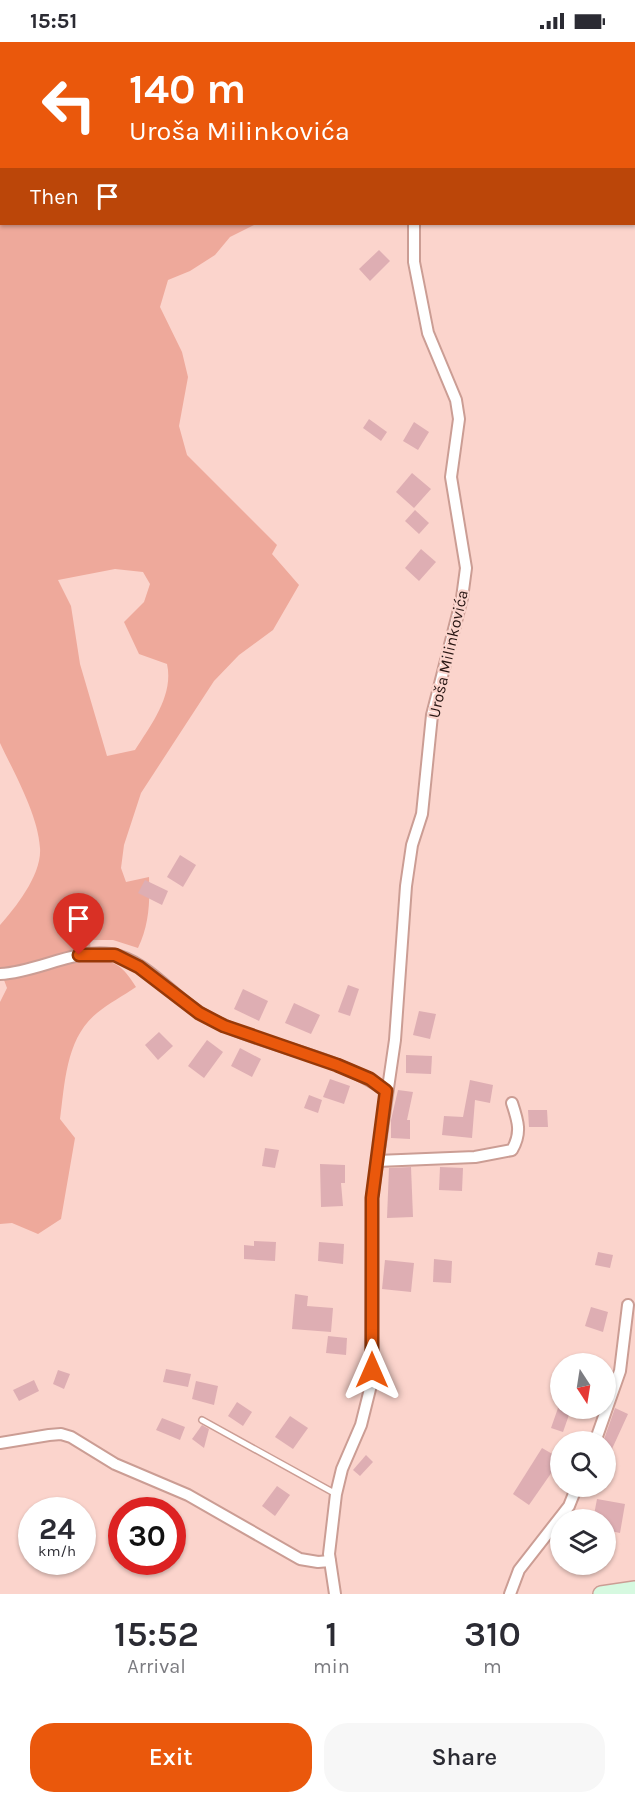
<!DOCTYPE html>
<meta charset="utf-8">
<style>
:root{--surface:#fff;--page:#f7f7f7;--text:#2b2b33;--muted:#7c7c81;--accent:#ea580c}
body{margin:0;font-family:Karla,sans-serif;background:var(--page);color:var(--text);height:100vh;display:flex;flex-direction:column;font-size:22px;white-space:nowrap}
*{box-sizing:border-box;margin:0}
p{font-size:20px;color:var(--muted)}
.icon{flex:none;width:33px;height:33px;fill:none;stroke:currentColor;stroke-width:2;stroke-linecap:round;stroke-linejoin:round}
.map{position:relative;height:1552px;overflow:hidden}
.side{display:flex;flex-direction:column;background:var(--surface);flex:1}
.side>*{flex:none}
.banner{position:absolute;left:0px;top:0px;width:636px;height:183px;box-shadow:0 2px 4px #0004;background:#ea580c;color:#fff;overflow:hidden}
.needle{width:39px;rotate:168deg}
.tools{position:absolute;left:550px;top:1311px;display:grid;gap:12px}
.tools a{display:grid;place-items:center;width:66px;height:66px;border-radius:50%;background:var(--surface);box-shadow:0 2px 4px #0004;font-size:30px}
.speed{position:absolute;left:18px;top:1455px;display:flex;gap:12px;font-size:30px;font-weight:700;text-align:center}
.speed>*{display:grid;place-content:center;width:78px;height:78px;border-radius:50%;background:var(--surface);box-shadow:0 2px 4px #0004;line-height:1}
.speed small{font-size:15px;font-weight:400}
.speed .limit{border:9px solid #d22;background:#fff;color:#111}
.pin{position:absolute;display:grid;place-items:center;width:51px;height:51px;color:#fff;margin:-62px -26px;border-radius:50% 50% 50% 0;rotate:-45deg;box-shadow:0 0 6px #0007}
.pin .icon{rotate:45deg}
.me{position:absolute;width:66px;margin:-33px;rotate:0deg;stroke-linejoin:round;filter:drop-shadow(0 0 4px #0008)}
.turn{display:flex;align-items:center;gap:21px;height:126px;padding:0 30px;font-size:27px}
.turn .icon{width:78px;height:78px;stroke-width:2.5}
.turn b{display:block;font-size:42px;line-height:51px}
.then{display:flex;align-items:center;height:57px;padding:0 30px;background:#0003;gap:12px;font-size:22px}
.eta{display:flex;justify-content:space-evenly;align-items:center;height:102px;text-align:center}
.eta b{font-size:36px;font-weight:600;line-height:42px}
.cta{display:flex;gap:12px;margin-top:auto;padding:12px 30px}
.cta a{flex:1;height:69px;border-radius:24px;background:var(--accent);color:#fff;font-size:24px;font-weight:600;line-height:69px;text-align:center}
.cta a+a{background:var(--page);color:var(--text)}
.status{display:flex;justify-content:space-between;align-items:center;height:42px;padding:0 30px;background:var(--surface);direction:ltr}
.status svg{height:16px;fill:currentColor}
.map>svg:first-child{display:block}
</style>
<div class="status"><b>15:51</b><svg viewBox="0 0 49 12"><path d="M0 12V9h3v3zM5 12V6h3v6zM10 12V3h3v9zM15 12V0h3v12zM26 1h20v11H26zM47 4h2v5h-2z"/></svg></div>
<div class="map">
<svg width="635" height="1552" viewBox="0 0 635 1552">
<rect width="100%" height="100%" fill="#fbd4cc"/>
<path fill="#eea99b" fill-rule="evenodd" d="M 0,0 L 75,1 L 2,2 L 2,182 L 256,182 L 230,195 L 215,213 L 190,229 L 168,238 L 160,265 L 182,310 L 188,335 L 179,384 L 187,413 L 277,503 L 272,512 L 299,543 L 273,588 L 239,613 L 214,639 L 141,751 L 124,803 L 121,826 L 126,840 L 149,835 C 150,861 149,883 138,906 L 113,898 L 90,898 L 91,915 C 117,920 122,923 136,945 C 123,954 109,961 97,971 C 66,996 65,1040 60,1077 L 75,1096 L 61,1177 L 38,1192 L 12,1181 L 0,1182 L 0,960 L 7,946 L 4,938 L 0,937 L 0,883 C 16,865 42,832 40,806 C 38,772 14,731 0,701 ZM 115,527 L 143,530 L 150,542 L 144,560 L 124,580 L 139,612 L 167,622 C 174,653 151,683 135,708 L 107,714 L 80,622 L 71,564 L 58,538 Z"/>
<g fill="#deaeb3">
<polygon points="379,208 390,219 370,239 359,227"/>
<polygon points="369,377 387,390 381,399 363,386"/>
<polygon points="414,380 429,390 418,408 403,399"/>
<polygon points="412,431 431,447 414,466 396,450"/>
<polygon points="415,468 429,481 419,492 405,479"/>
<polygon points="421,507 436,520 419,539 405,526"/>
<polygon points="180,813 196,823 183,845 167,835"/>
<polygon points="145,838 168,849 162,863 138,851"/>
<polygon points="348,943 359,947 350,974 338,970"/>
<polygon points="243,947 268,959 259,979 234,967"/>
<polygon points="294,961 320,973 311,992 285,981"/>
<polygon points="419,969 436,972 430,997 413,993"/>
<polygon points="159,990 173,1004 158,1018 145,1003"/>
<polygon points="207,998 223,1010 204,1036 188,1024"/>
<polygon points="240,1006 261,1017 252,1035 231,1024"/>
<polygon points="406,1013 432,1014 431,1032 406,1031"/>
<polygon points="330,1037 350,1044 344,1062 323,1055"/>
<polygon points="470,1038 493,1043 490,1061 475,1058 472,1096 442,1093 444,1074 463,1075"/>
<polygon points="398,1048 413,1050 407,1078 410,1078 410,1097 391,1096 391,1078"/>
<polygon points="309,1053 322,1058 318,1071 304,1066"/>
<polygon points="528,1068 547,1068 548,1085 529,1085"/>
<polygon points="265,1106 279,1108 275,1126 262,1124"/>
<polygon points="320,1122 345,1123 345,1141 341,1141 343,1164 321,1165"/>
<polygon points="411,1125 413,1175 387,1176 389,1126"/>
<polygon points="440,1125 463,1126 462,1149 439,1148"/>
<polygon points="254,1199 276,1200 275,1219 244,1217 244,1203 254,1204"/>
<polygon points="319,1200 344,1202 343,1222 318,1219"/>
<polygon points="598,1210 613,1213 610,1226 595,1223"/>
<polygon points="434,1217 452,1219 451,1241 433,1240"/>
<polygon points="385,1218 414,1221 411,1250 382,1247"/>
<polygon points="295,1252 308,1254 307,1264 333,1266 331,1290 292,1287"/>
<polygon points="591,1265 608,1270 603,1290 585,1284"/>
<polygon points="328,1294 347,1296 346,1313 326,1311"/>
<polygon points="166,1327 191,1332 188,1345 163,1340"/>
<polygon points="58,1328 70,1332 64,1347 53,1342"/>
<polygon points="34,1338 39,1349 19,1359 13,1348"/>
<polygon points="196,1339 218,1344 214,1363 192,1357"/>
<polygon points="237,1360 252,1370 243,1384 228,1374"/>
<polygon points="558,1366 570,1370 563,1390 551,1386"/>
<polygon points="615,1366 628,1372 606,1420 606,1400 603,1400"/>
<polygon points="290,1374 308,1386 293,1407 275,1395"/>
<polygon points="162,1376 185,1385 180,1398 156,1388"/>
<polygon points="202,1383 209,1387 204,1406 192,1397"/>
<polygon points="542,1406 561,1417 529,1463 513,1452"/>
<polygon points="366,1413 373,1420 360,1434 353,1428"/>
<polygon points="277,1444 290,1453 275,1474 262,1464"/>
<polygon points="597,1457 625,1462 620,1491 606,1488 606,1478 593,1478"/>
</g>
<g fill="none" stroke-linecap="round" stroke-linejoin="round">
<g stroke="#cb9d94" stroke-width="8">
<polyline id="lane" points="202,1378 336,1452"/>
</g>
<g stroke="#cb9d94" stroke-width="14">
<g id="street">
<polyline points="388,0 389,2"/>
<path d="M 0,932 C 38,930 72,907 111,912 C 147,918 173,955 202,972 C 259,1006 331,1009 386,1049"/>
<path d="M 377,1119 L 475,1115 L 512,1108 C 522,1091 518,1079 512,1061"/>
<polyline points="595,1400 620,1329 628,1263"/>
<polyline points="0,1401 49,1393 61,1392 71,1395 115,1422 188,1453 300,1517 318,1520 330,1519"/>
<polyline points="335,1552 329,1512 336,1452 342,1427 361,1383 371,1343 372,1156 395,998 406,844 412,803 422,772 432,673 462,556 466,526 451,435 459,377 456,358 428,291 414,220 414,182"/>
<polyline points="510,1552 519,1528 569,1464 577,1444"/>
</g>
</g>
<g stroke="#cb9d94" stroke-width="18">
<polyline id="secondary" points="601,1552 635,1547"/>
</g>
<use href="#lane" stroke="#fff" stroke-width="5"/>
<use href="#street" stroke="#fff" stroke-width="10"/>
<use href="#secondary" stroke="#d6f9e0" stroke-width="15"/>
</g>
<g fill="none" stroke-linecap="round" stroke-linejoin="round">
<g stroke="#983908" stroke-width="15">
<polyline id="route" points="79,913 115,913 139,925 199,971 224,984 337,1023 370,1037 386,1049 372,1156 372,1328"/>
</g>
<use href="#route" stroke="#ea580c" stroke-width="10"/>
</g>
<g text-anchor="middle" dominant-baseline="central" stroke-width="4.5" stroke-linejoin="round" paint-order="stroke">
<g font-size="16" fill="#261512" stroke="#fbd4cc">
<text transform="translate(448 612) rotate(-77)">Uroša Milinkovića</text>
</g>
</g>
</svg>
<div class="tools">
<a><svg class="needle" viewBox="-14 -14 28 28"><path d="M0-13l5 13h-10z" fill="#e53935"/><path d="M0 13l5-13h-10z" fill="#7c7c81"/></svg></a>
<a><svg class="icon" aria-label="search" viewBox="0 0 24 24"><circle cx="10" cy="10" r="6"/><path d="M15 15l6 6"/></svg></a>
<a><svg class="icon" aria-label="layers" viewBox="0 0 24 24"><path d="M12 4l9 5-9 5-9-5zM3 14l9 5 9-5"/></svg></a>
</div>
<div class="speed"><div>24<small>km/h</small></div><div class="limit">30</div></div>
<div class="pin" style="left:79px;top:913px;background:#d93025"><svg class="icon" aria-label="arrive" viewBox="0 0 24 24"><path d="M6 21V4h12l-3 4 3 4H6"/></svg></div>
<svg class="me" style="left:372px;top:1328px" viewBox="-20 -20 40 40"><path d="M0-17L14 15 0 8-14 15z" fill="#ea580c" stroke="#fff" stroke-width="4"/></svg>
<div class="banner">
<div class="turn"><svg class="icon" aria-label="left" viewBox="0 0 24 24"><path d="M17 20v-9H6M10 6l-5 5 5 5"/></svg><div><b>140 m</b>Uroša Milinkovića</div></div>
<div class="then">Then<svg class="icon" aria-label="arrive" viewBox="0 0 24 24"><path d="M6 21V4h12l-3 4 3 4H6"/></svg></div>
</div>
</div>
<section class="side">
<div class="eta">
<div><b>15:52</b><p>Arrival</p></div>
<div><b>1</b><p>min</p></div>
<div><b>310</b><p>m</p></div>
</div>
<div class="cta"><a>Exit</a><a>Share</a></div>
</section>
